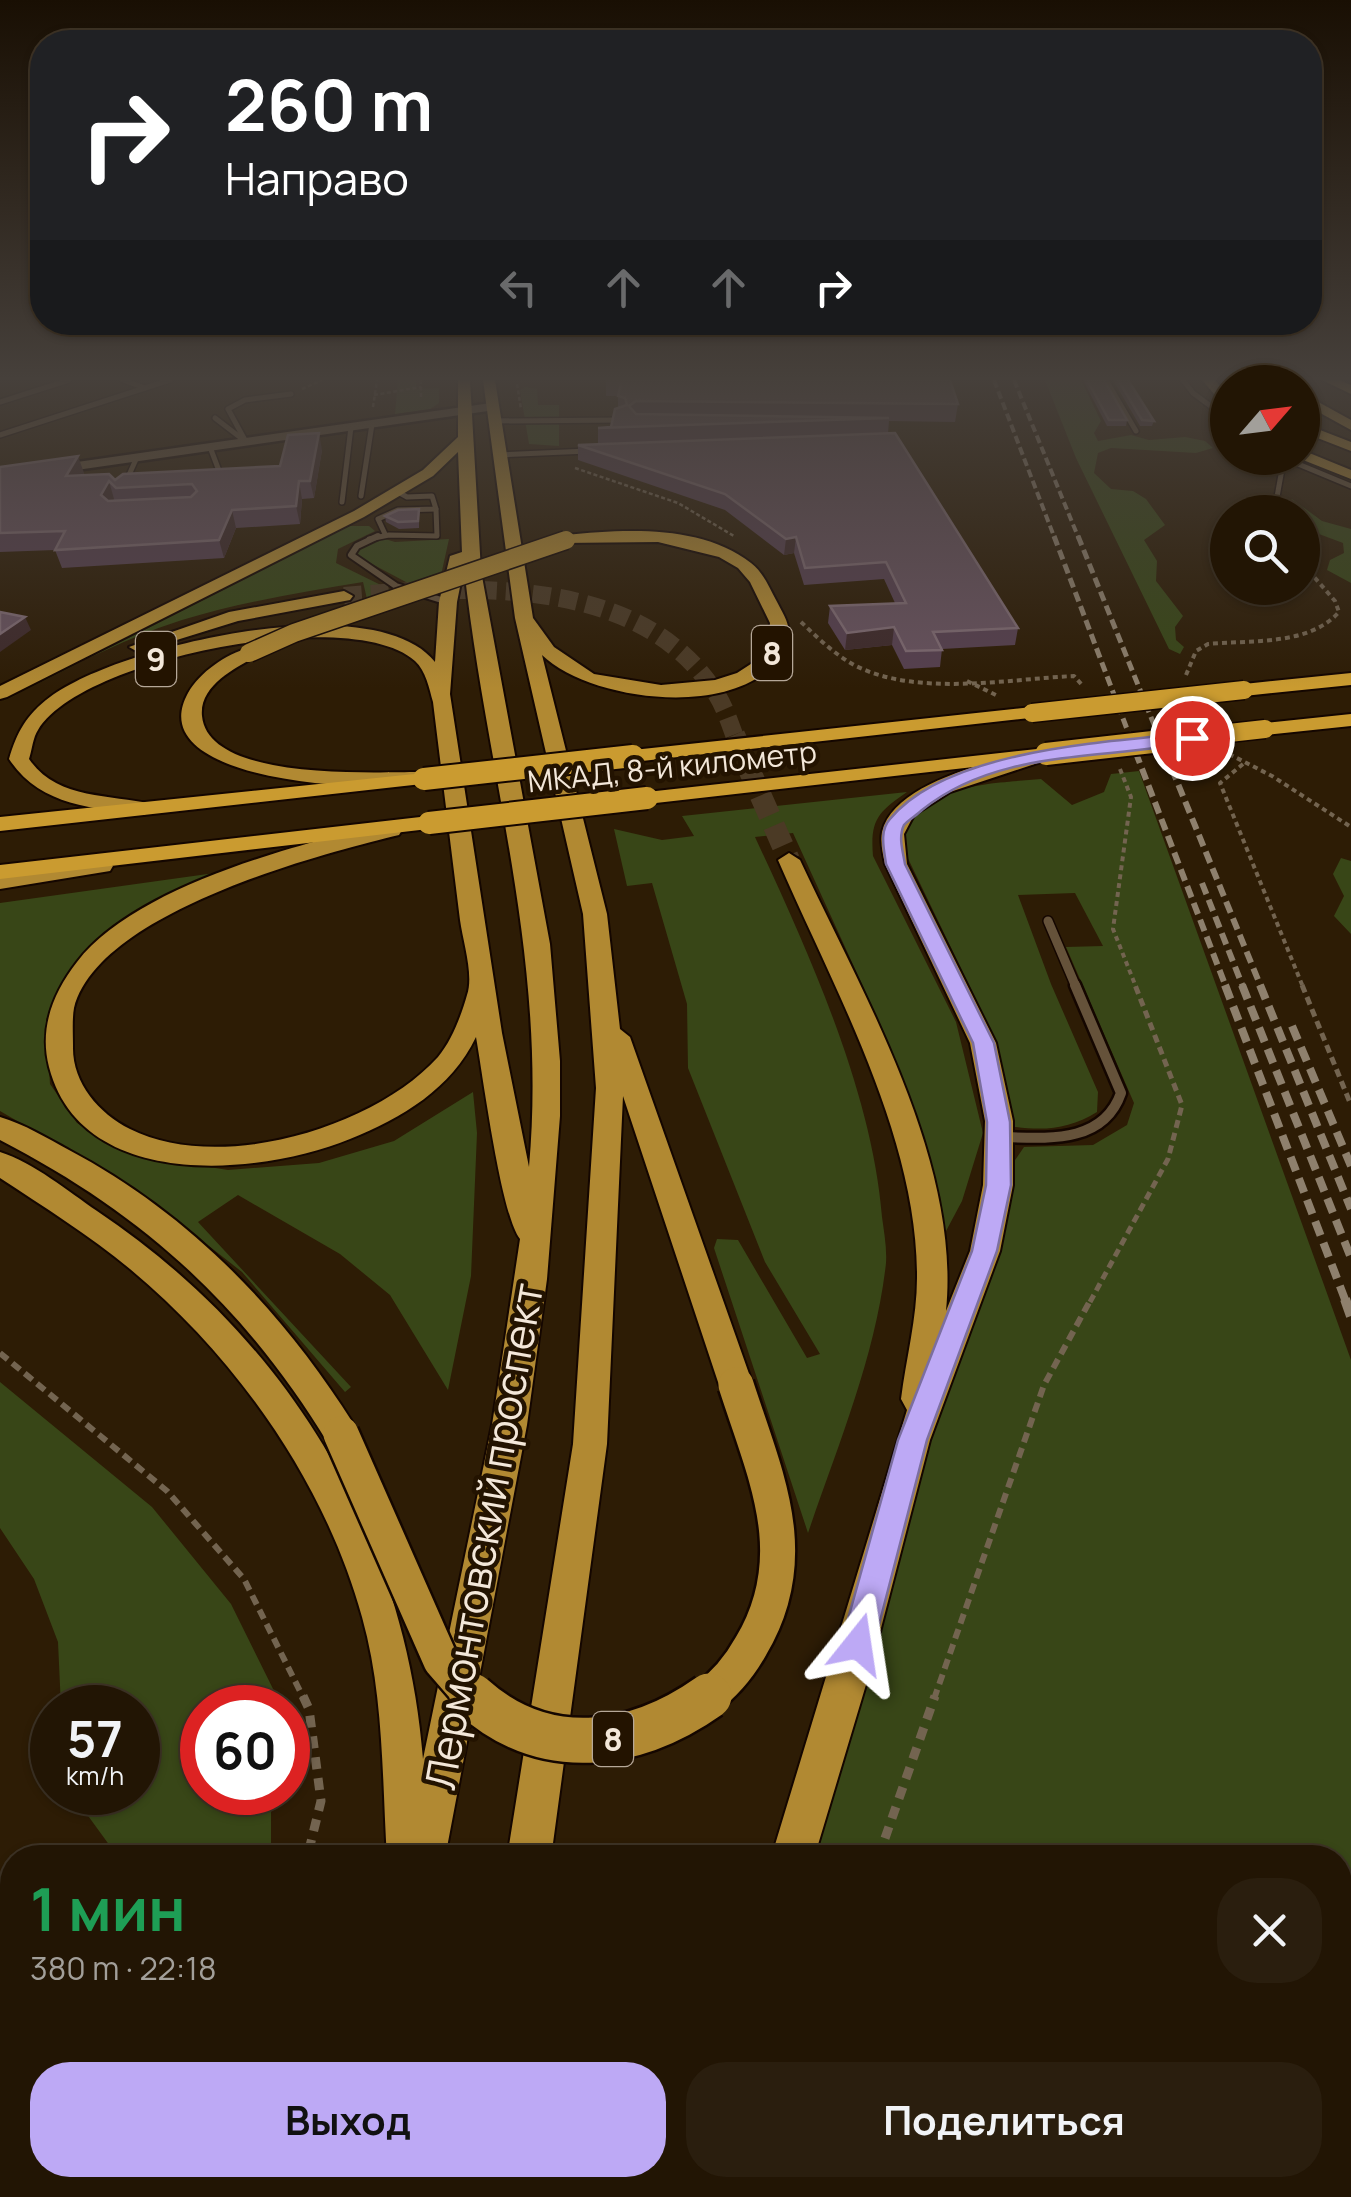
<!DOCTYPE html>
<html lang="ru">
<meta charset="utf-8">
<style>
:root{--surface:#221504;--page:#2a1e0e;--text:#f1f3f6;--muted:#a29f9a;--line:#3f3426;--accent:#bda9f5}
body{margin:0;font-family:Manrope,sans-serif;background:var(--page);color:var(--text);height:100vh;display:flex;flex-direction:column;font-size:38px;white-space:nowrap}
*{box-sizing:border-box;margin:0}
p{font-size:32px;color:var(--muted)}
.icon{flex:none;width:55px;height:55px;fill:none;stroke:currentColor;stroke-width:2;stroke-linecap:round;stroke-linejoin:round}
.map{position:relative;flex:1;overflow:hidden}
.side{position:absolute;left:0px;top:1845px;width:1352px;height:352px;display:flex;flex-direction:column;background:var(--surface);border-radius:40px 40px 0 0;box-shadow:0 2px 8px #0004,0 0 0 2px var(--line)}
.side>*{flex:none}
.top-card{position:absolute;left:30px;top:30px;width:1292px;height:305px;border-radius:40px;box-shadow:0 2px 8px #0004,0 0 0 2px var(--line);background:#202124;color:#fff;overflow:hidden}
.needle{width:65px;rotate:62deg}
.fabs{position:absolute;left:1210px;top:365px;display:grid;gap:20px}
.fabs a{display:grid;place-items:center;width:110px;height:110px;border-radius:50%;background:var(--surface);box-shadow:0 2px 8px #0004,0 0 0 2px var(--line);font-size:50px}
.speed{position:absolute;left:30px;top:1685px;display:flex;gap:20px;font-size:50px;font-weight:700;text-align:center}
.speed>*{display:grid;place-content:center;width:130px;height:130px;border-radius:50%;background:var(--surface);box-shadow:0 2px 8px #0004,0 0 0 2px var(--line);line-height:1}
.speed small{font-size:25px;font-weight:400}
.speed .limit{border:15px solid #d22;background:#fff;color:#111}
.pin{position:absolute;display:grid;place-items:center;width:85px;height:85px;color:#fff;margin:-42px;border:5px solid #fff;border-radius:50%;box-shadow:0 2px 10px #0007}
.me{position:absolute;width:110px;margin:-55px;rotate:15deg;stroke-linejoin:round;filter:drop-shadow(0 0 8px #0008)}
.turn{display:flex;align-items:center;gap:35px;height:210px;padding:0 30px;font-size:45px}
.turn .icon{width:130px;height:130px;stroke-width:2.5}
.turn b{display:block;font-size:70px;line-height:85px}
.lanes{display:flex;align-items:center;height:95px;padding:0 30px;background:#0003;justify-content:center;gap:50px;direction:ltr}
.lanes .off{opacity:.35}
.round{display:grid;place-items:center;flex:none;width:105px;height:105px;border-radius:40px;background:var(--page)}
.overview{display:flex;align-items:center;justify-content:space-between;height:170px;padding:0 30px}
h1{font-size:60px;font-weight:700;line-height:75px;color:#1e9e55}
.primary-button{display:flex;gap:20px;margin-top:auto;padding:20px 30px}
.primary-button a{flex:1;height:115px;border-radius:40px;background:var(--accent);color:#111;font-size:40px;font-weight:700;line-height:115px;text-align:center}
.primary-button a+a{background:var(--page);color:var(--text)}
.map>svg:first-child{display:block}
</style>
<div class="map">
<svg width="1351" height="2197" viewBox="0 0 1351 2197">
<rect width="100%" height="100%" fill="#2d1c05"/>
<g fill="#384617">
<polygon points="398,380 416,380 416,389 439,388 439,403 430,409 395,414"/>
<polygon points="1045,380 1081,380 1101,421 1094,433 1098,441 1131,435 1149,440 1185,437 1205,441 1213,448 1196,453 1111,448 1098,453 1094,473 1111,489 1133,491 1146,499 1165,525 1144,540 1157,561 1156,581 1183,616 1175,627 1176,640 1184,647 1180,654 1169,649 1076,458"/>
<polygon points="525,387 537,389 538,405 559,405 559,446 529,444 520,390"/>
<polygon points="1292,499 1322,521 1351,529 1351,583 1327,570 1330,560 1344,553 1343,543 1303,528 1302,512 1284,509"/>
<path d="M 349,526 L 369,526 L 375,531 L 338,549 L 336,563 L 391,590 L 367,599 L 363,582 C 302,592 241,602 182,620 C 119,640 59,673 0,703 Z"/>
<polygon points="382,538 395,542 449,539 436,598 357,556 356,551"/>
<path d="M 1139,771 L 1351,1360 L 1351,2197 L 692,2197 L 696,2185 L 1340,2185 L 1340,1858 L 806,1857 L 918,1447 L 1009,1169 L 1024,1147 L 1093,1145 L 1127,1125 L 1134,1103 L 1066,947 L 1103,946 L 1075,893 L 1018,895 L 1051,984 L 1098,1092 L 1097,1112 C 1068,1130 1042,1131 1009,1126 L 986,1020 L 900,842 C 922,782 988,784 1041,779 L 1072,805 L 1104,792 L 1111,774 Z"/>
<path d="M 907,792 C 878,812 870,820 873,856 L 956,1022 L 983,1133 L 962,1201 L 937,1248 L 923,1143 L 887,1039 L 793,833 L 755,837 C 808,951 872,1091 882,1217 C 884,1232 887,1248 886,1263 C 876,1355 838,1445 808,1533 L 714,1248 L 717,1239 L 738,1240 L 807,1358 L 820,1354 L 765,1262 L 688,1068 L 687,1004 L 652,883 L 627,886 L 614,829 L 662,840 L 694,836 L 682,816 Z"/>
<polygon points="1341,858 1351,861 1351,934 1334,916 1344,896 1333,874"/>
<polygon points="222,872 85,959 46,1019 50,1084 77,1123 140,1156 228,1170 319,1163 394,1141 473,1092 477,1133 471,1276 448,1390 390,1295 340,1254 238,1195 198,1222 351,1387 345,1392 242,1272 144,1195 0,1111 0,903"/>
<polygon points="0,1382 152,1507 231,1604 282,1707 202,1708 202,1792 271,1793 271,1857 118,1857 78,1802 76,1793 138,1792 138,1708 61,1707 58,1642 34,1579 0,1528"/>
<polygon points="0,2046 12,2065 12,2185 178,2185 180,2197 0,2197"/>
</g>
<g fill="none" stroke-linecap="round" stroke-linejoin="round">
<path stroke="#4b3a25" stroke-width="18" stroke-dasharray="18 9" stroke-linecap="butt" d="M 344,596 C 467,586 641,573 717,695 C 725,708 730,724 735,737"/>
<polyline stroke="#4b3a25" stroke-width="22" stroke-dasharray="22 11" stroke-linecap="butt" points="734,735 789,860"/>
<g stroke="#140600" stroke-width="8">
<g id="service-far3">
<polyline points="1106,380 1136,431"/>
<polyline points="1183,380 1193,393 1228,419"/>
<polyline points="145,388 170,380"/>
<polyline points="0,402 69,380"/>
<polyline points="215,418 241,438"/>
<polyline points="493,421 622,420"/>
<polyline points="0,435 145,388 123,380"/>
<polyline points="246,442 228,409 245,400 291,394"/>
<polyline points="210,447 221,476"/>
<polyline points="499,455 588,451"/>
<polyline points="1286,459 1351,486"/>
<polyline points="125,484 137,457"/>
<polyline points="361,496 372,424"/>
<polyline points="342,502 351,427"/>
<polyline points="1275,508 1284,458"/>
<polyline points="385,534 378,519 398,510 436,509 432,496 407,497 398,492"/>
<polyline points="369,539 389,535 437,536 436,509"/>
</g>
</g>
<g stroke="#140600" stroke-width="10">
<polyline id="service-far2" points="378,536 357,546 351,555 396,586 448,602"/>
</g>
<g stroke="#140600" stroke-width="12">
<polyline id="service-far1" points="1048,921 1076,987"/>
</g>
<g stroke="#140600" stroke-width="15">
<path id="service" d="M 999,1137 C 1045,1138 1103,1145 1121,1093 L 1075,985"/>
</g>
<g stroke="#140600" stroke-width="5">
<polygon id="tertiary" points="491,403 495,410 0,481 0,473"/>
</g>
<g stroke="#140600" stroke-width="4">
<g id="primary">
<path d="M 458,380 L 470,380 L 481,571 L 550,944 L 560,1061 L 560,1116 L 547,1279 L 527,1425 L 445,1858 L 387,1858 C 382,1778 384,1695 362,1617 C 325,1483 237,1358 130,1269 C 89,1235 44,1207 0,1178 L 0,1152 C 34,1163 68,1191 97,1211 C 287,1338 405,1532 423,1759 L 492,1425 L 520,1239 C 501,1215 483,1076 476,1037 C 451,1089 402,1118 350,1139 C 259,1176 81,1192 49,1067 C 39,1028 53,993 77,962 C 135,886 300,843 391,823 L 402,830 L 399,835 C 316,855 98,913 74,1008 C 72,1019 73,1034 73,1046 C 72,1082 98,1113 130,1129 C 219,1174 374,1128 438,1057 C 452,1040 461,1016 467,995 C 474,975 463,942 460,920 C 451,848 442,775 433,702 C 429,688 426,671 415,661 C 351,604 80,659 38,730 C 33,737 32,750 29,759 C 57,800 109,794 152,804 L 155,809 L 144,815 C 92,808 40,806 9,759 C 17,732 26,715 50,697 C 118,646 374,585 435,662 L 439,602 L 450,556 L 462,552 L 458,452 L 433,476 L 364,517 L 7,697 L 0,699 L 0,686 L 354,511 L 423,470 L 458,437 ZM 464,567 C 486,773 548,956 529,1167 L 502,1033 L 450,694 L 457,602 Z"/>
<path d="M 483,380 L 495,380 L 533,618 L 554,647 L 594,674 L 661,685 L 715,680 L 737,673 L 757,660 L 768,645 L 770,623 L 750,582 L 738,568 L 719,557 L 658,542 L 560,543 L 560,537 L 566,535 C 624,529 702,524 751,563 C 763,572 769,587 776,600 C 783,614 793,627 787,643 C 756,723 592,704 542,655 L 607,914 L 620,1029 L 630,1037 L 753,1385 L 748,1396 L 736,1400 L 724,1396 L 719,1385 L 623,1096 L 607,1444 L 551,1858 L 507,1858 L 573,1444 L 596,1088 L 583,914 L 515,618 Z"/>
<polygon points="1202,380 1215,380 1228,397 1228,410"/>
<polygon points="1249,380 1263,380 1264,382 1250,382"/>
<polygon points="1275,380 1288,380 1289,382 1276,382"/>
<polygon points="1322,380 1339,380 1351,385 1351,394"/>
<polygon points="1302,393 1351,420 1351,430 1302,403"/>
<polygon points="1302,423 1351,442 1351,451 1302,432"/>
<polygon points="1302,450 1351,470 1351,479 1298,458 1302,458"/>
<polygon points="344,591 353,596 350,600 238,621 138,652 129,647 229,612"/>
<path d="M 249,648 L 255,649 L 255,657 C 234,669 199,686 202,716 C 208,781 371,772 418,772 L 428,778 L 425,782 C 379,794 138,784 188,693 C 200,672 226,654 249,648 Z"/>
<path d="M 1046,748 L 1053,750 L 1053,758 L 950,792 L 914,815 L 904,834 L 907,864 L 996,1043 L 1013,1121 L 1013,1185 L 1000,1251 L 930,1440 L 868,1678 L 814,1858 L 771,1858 L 907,1410 L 901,1399 C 906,1359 917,1318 917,1278 C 918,1137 833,987 778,860 L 789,853 L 800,860 C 862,993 961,1160 946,1311 L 970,1251 L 983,1185 L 985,1121 L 970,1043 L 885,864 C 883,854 880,843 882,832 C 894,780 1002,759 1046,748 Z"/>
<polygon points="102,859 113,866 110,871 0,889 0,875"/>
<path d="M 0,1117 C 24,1124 47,1138 69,1150 C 188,1213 282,1310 353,1423 L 358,1434 L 353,1445 L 341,1450 L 329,1445 C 245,1306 143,1214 0,1140 Z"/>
<polygon points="327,2185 377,2185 374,2197 324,2197"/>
<polygon points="451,2185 501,2185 499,2197 449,2197"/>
<polygon points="654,2185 704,2185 700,2197 650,2197"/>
</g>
</g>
<g stroke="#140600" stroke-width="4">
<g id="trunk">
<polygon points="1351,673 1351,685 1244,696 1234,690 1244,684"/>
<polygon points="1032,707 1042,713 1039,717 633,762 623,756 633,750"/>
<polygon points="1351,714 1351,726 1265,735 1255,729 1265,723"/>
<polygon points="1046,748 1053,750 1053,758 647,804 636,798 647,792"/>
<polygon points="424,773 434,779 431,783 0,831 0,817"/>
<polygon points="429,816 440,823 437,828 0,879 0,865"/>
</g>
</g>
<g stroke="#736450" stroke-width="2.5" stroke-dasharray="4 2.5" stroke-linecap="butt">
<polyline points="421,380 421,399"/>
<polyline points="517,384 521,409"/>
<polyline points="302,389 322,380"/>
<polyline points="374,395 421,387"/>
<polyline points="373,407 377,380"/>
<polyline points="575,468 678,503 734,536"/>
</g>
<g stroke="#736450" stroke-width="4" stroke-dasharray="5 4" stroke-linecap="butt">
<path d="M 801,622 C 818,638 835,655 856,666 C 919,697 1007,679 1074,676 L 1083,686"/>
<path d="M 1186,675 L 1196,651 L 1208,644 C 1250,640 1309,646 1339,612 L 1335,601 L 1302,563"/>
<polyline points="967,681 998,696"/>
<polyline points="1229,754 1272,776 1351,827"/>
<polyline points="1243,764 1220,783 1303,987"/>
<polyline points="1120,769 1131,797 1113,929 1136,987"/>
</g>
<g stroke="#736450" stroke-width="5" stroke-dasharray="8 5" stroke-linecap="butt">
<polyline points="1302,985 1351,1105"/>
<polyline points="1090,1302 1168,1159 1182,1105 1135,985"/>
</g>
<g stroke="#736450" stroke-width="6" stroke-dasharray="10 6" stroke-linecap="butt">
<polyline points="0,1353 167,1491 244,1579 304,1699"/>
<polyline points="934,1699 1044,1385 1091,1299"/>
</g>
<g stroke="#736450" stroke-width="9" stroke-dasharray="12 9" stroke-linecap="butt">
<polyline points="303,1696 309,1709 321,1801 307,1858"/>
<polyline points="878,1858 935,1696"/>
<polyline points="219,2197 222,2185"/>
<polyline points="737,2197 743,2185"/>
</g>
<use href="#service-far3" stroke="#65523a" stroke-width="5"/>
<use href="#service-far2" stroke="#65523a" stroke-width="6"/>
<use href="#service-far1" stroke="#65523a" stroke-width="9"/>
<use href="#service" stroke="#65523a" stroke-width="10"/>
<use href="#tertiary" fill="#65523a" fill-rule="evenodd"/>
<use href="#primary" fill="#b18932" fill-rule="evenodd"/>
<use href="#trunk" fill="#ca9b30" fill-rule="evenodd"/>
<g stroke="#8e806d" stroke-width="4" stroke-dasharray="8 4" stroke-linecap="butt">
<polyline points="994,380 1055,539"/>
<polyline points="1014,380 1079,539"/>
</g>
<g stroke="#8e806d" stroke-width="5" stroke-dasharray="10 5" stroke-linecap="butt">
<polyline points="1054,536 1130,737"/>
<polyline points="1078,536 1159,737"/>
</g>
<g stroke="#8e806d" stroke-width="6" stroke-dasharray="12 6" stroke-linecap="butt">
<polyline points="1129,735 1226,987"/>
<polyline points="1158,735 1261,987"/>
<polyline points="1202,883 1243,987"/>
</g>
<g stroke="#8e806d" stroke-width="8" stroke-dasharray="15 8" stroke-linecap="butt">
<polyline points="1225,985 1346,1302"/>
<polyline points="1242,985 1351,1258"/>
<polyline points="1260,985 1351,1209"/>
<polyline points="1292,1026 1351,1166"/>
</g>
<polyline stroke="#8e806d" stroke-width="10" stroke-dasharray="20 10" stroke-linecap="butt" points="1345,1299 1351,1316"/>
<g stroke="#140600" stroke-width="21" stroke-linecap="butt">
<polyline id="primary-bridge-far2" points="249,653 294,633 566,540"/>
</g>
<g stroke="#140600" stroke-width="40" stroke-linecap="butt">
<g id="primary-bridge-far1">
<polyline points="341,1434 441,1661 474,1699"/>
<path d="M 705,1699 C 724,1685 740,1666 751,1646 C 805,1556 765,1475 736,1385"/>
</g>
</g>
<g stroke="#140600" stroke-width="50" stroke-linecap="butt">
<path id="primary-bridge" d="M 472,1696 C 544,1761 634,1749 709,1696"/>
</g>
<g stroke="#140600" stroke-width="21" stroke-linecap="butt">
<g id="trunk-bridge-far1">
<polyline points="1032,713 1244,690"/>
<polyline points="1193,737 1265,729"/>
</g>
</g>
<g stroke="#140600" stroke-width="26" stroke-linecap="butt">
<g id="trunk-bridge">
<polyline points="1046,754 1215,735"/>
<polyline points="424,779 633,756"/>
<polyline points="429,823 647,798"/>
</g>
</g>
<use href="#primary-bridge-far2" stroke="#b18932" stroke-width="18"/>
<use href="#primary-bridge-far1" stroke="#b18932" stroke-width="35"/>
<use href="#primary-bridge" stroke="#b18932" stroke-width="45"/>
<use href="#trunk-bridge-far1" stroke="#ca9b30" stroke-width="18"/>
<use href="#trunk-bridge" stroke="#ca9b30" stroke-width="22"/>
</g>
<g fill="#56404f">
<polygon points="606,380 950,380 958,404 955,422 889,421 888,434 1018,628 1015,645 942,649 940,667 904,669 892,645 845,650 828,623 830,606 895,603 884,579 804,585 794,553 784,555 725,510 578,460 578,445 598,444 598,428 611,427 618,408 618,396 606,396"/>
<polygon points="1083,380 1104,380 1127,420 1126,426 1107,426"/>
<polygon points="1113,380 1128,380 1154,421 1152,426 1140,426"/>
<polygon points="322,450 314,498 302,499 300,524 236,528 224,558 62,568 55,550 0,552 0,467 84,473 82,476 115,480 280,466"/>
<polygon points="419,509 419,528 399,529 386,522 385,516"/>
</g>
<g fill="#3e2a2b">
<polygon points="319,433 322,450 314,498 310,481"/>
<polygon points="78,456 84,473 72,494 66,476"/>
<polygon points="109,481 114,499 107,512 101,495"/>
<polygon points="299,481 302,499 300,524 296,506"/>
<polygon points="232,510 236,528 224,558 219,540"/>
<polygon points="796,537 794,553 784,555 786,539"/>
<polygon points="25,617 31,630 0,652 0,634"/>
<polygon points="894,627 892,645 845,650 847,633"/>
</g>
<g fill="#67525e" stroke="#7d6971" stroke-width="2.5" fill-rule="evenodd">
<polygon points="622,380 950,380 958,404 636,401 629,406 636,414 889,418 598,428 611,427 615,409 627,405 625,398 618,396"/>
<polygon points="1087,380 1104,380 1127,420 1109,420"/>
<polygon points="1118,380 1128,380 1154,421 1142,420"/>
<path d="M 319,433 L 310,481 L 299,481 L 296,506 L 232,510 L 219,540 L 55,550 L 65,531 L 0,533 L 0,467 L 78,456 L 66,476 L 109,474 L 115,480 L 123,474 L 280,466 L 288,435 ZM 109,481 L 116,488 L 192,484 L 197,491 L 191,497 L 108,501 L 101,495 Z"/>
<polygon points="895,433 1018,628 933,632 942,650 906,651 894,627 847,633 830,606 906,603 886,562 805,568 796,537 786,539 725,494 578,445"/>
<polygon points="419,509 418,521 398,522 385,516 398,510"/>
<polygon points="0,612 25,617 0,634"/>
</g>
<linearGradient id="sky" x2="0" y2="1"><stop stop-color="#190f03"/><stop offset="0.55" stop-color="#46403b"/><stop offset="1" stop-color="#46403b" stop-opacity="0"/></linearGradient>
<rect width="1351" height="688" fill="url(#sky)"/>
<path fill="#bda9f5" stroke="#7b6e9f" stroke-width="2.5" d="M 1192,733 L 1200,738 L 1198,741 C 1106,761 1000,747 922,810 C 917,815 908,820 904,825 C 898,837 903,852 905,864 L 994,1043 L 1010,1122 L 1011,1185 L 997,1251 L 927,1440 L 874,1644 L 869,1655 L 858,1660 L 846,1655 L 841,1644 L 898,1440 L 972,1251 L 986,1185 L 987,1122 L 973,1043 L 886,864 C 884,849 879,831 890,819 C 948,749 1108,742 1192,733 Z"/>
<g text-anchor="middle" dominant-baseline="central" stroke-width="9" stroke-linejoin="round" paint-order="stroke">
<g font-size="30" fill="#f3e7d9" stroke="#231300">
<text transform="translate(672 766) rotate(-6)">МКАД, 8-й километр</text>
</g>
<g fill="#231300" stroke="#b5a798" stroke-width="2.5">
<rect x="752" y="626" width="40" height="54" rx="8"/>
<rect x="136" y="632" width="40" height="54" rx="8"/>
<rect x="593" y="1712" width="40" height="54" rx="8"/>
</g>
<g font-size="32" font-weight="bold" fill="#f3e7d9">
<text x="772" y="653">8</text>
<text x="156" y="659">9</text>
<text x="613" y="1739">8</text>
</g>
<g font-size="42" fill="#f3e7d9" stroke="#231300">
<text transform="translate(483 1536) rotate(-80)">Лермонтовский проспект</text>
</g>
</g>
</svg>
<div class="fabs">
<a><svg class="needle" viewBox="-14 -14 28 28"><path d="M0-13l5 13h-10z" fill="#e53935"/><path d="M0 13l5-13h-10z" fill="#a29f9a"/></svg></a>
<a><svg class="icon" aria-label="search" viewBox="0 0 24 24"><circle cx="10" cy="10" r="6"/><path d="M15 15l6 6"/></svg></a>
</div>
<div class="speed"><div>57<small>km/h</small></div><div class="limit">60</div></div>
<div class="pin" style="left:1192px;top:738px;background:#d93025"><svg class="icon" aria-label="arrive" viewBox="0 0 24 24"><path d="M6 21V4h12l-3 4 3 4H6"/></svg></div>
<svg class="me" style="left:858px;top:1644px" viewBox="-20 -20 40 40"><path d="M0-17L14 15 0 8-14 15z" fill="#bda9f5" stroke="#fff" stroke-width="4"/></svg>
<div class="top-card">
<div class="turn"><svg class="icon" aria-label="right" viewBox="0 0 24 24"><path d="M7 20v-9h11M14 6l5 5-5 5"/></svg><div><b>260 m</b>Направо</div></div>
<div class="lanes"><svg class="icon off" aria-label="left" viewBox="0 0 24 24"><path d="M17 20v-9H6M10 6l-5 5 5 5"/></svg><svg class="icon off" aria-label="ahead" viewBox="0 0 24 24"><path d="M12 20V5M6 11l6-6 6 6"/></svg><svg class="icon off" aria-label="ahead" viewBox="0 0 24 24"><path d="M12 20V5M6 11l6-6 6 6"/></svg><svg class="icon" aria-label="right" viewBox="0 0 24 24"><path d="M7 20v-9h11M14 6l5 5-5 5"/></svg></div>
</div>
<section class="side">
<div class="overview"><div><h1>1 мин</h1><p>380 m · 22:18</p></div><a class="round"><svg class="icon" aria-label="close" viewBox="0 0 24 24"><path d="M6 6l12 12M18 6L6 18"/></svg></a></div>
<div class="primary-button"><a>Выход</a><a>Поделиться</a></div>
</section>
</div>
